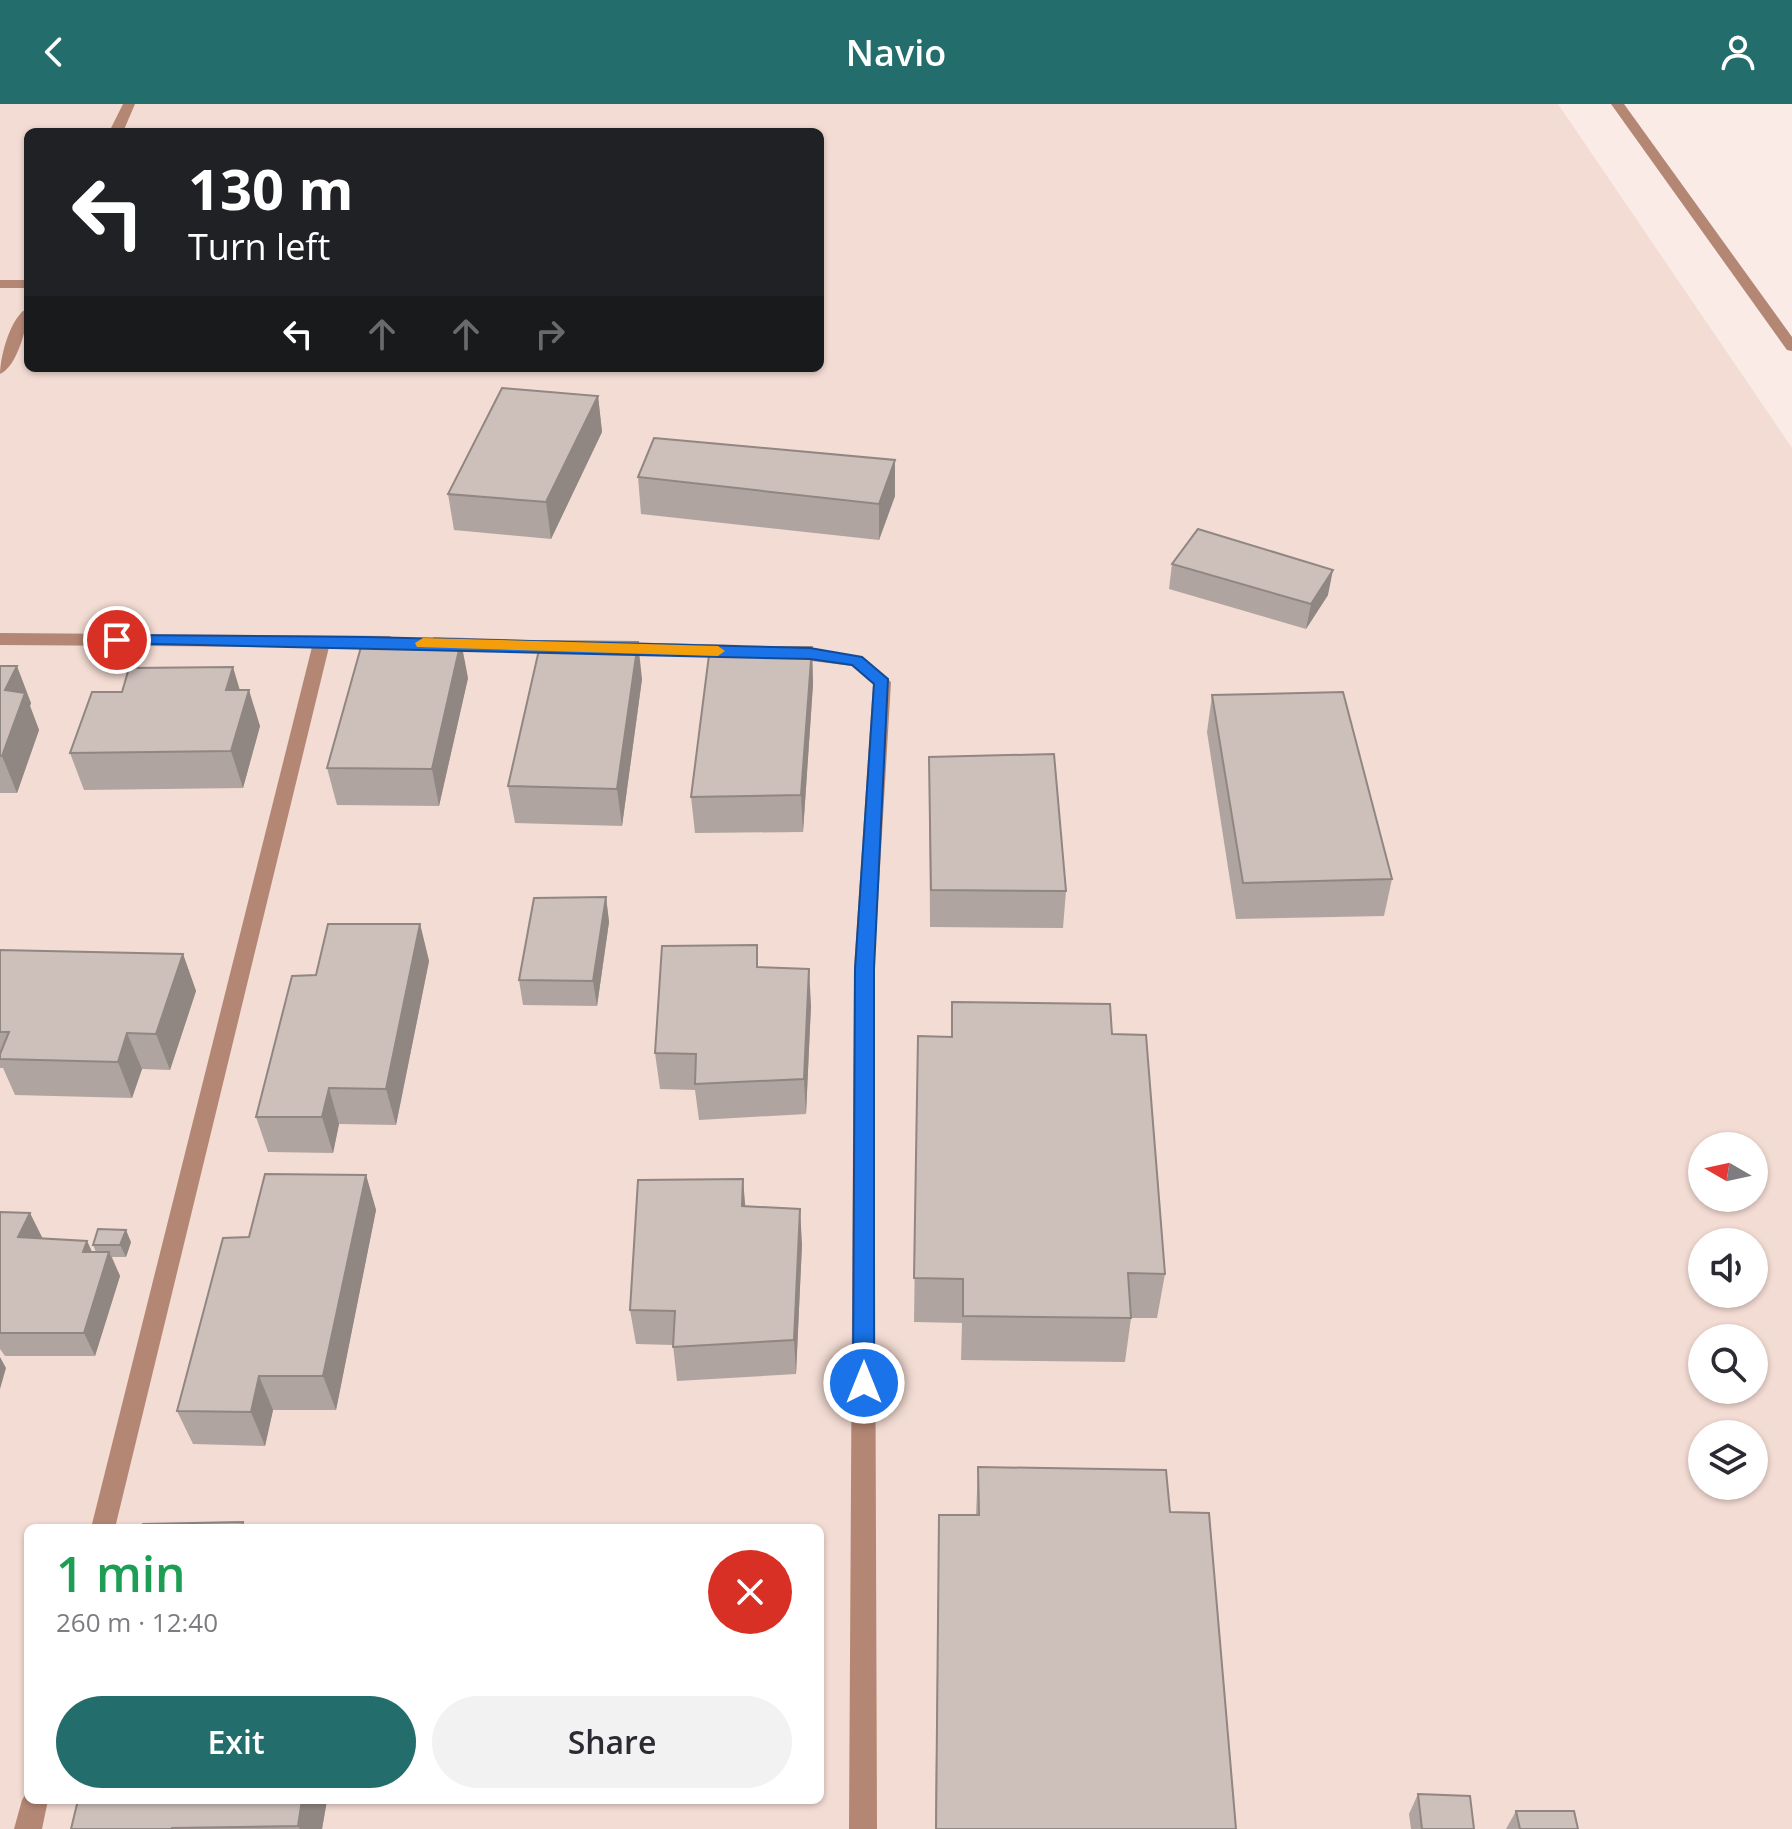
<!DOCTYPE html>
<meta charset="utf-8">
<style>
:root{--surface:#fff;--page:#f2f2f3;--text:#2b2b33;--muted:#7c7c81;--accent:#236e6c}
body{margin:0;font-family:"Open Sans",sans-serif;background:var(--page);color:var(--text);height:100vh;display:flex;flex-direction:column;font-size:30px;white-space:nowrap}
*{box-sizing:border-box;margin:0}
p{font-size:26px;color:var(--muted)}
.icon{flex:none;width:44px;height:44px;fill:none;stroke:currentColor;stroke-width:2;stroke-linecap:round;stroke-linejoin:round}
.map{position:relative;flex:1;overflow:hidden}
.panel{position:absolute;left:24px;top:1420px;width:800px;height:280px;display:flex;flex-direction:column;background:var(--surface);border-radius:12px;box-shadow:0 2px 6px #0004}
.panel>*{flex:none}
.top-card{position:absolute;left:24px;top:24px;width:800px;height:244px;border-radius:12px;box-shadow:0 2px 6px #0004;background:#202124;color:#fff;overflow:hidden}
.needle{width:52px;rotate:279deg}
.buttons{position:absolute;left:1688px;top:1028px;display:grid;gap:16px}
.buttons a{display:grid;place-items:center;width:80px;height:80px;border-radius:50%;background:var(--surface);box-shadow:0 2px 6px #0004;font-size:40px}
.pin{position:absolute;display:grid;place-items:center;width:68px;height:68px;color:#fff;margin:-34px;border:4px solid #fff;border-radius:50%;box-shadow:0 2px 8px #0007}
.me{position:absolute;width:88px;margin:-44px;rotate:0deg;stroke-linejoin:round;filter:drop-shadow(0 0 6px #0008)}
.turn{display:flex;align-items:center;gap:28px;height:168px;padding:0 32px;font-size:36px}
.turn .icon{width:104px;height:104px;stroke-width:2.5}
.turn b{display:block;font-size:56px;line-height:68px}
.lanes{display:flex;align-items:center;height:76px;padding:0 32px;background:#0003;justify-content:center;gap:40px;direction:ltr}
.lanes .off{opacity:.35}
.round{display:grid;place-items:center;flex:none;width:84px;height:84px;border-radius:42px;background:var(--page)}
.overview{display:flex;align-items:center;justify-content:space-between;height:136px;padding:0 32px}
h1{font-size:48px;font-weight:600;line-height:60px;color:#1e9e55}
.cta{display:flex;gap:16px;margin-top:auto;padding:16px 32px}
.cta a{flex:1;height:92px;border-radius:48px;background:var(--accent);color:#fff;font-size:32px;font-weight:600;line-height:92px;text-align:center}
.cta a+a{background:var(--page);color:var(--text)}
header{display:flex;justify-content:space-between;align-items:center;height:104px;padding:0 32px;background:var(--accent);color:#fff;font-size:36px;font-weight:600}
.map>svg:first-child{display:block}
</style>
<header><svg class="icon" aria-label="back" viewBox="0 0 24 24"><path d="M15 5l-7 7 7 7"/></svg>Navio<svg class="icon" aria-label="person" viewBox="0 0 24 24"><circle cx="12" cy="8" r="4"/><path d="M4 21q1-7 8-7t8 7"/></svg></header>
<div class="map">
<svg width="1792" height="1725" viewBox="0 0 1792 1725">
<rect width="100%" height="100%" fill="#faebe6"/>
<path fill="#f3dcd3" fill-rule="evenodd" d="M 0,0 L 1558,0 L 1792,344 L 1792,1725 L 0,1725 ZM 28,28 L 820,28 L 820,264 L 28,264 ZM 1702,1042 L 1754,1042 L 1754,1094 L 1702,1094 ZM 1702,1138 L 1754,1138 L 1754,1190 L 1702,1190 ZM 1702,1234 L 1754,1234 L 1754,1286 L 1702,1286 ZM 1702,1330 L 1754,1330 L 1754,1382 L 1702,1382 ZM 28,1424 L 820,1424 L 820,1696 L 28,1696 Z"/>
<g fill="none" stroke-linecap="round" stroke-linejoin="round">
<g fill="#b48775" fill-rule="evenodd">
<polygon points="123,0 135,0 123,28 109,28"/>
<polygon points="1611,0 1624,0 1792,233 1792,247 1787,246"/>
<rect x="0" y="176" width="28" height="8"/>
<path d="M 28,204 C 28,221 17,263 0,270 C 0,252 11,211 28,204 Z"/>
<polygon points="0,529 390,532 399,538 390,544 329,543 115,1424 91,1424 312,543 0,541"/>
<polygon points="434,533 566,537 575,543 566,549 428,543 425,539"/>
<polygon points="614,538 738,541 747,547 738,553 608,548 605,544"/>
<polygon points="786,543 863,553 891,578 874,865 877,1725 849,1725 854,865 873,580 852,562 780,553 777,549 780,545"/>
<polygon points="28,1686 28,1696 48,1696 42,1725 14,1725 22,1696"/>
</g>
</g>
<g fill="#b0a4a0">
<polygon points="598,292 602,328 551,435 454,426 448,390"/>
<polygon points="638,373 895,392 879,436 641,410"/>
<polygon points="1172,460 1328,491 1306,525 1169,485"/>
<polygon points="812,543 813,580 803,728 695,729 691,693"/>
<polygon points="0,562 31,599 30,602 39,626 17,689 0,689"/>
<polygon points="468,574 439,702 337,701 327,664"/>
<polygon points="642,575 622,722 515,719 508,682"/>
<polygon points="239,586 260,622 243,684 84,686 70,649 122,588"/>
<polygon points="1212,591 1392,775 1384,812 1236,815 1207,628"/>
<polygon points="929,653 1066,787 1063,824 930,823"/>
<polygon points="606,793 609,818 597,902 523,901 519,876"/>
<polygon points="420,820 429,857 396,1021 339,1020 333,1049 268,1048 256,1013 316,871"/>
<polygon points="0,846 183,850 196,887 170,966 142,965 132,994 15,991 3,964 0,964"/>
<polygon points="758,863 811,901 806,1010 699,1016 695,986 660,985 655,949"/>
<polygon points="952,898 1112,930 1165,1170 1157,1214 1131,1214 1125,1258 961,1256 962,1219 914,1218 918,932 951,933"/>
<polygon points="366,1071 376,1106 336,1306 273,1306 265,1342 193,1340 177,1307 249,1133"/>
<polygon points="745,1102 802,1140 796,1270 677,1277 673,1241 636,1240 630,1206"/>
<polygon points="0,1108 42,1133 41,1135 87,1137 92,1148 96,1148 93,1141 131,1138 126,1153 112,1153 120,1172 95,1252 5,1252 0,1245"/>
<polygon points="978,1363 1170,1408 1236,1725 935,1725 939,1411 976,1411"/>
<polygon points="1418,1690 1474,1725 1411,1725 1409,1710"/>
<polygon points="78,1696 327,1696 322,1725 71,1725"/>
<polygon points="1516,1707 1578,1725 1506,1725"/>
</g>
<g fill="#908682">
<polygon points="598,292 602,328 551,435 546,398"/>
<polygon points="895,356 895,392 879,436 879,400"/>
<polygon points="1333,466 1328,491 1306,525 1311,500"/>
<polygon points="461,537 468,574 439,702 432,665"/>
<polygon points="638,538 642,575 622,722 617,685"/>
<polygon points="812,543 813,580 803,728 801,691"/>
<polygon points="17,562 31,599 30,602 39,626 17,689 2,652 5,586"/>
<polygon points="233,563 244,600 226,586"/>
<polygon points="249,586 260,622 243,684 231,647"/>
<polygon points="606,793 609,818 597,902 593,877"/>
<polygon points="420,820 429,857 396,1021 386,985"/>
<polygon points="183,850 196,887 170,966 156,930"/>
<polygon points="809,865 811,901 806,1010 804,975"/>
<polygon points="127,929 142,965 132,994 118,958"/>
<polygon points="329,984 339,1020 333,1049 322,1013"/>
<polygon points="366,1071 376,1106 336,1306 323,1272"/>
<polygon points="743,1075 746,1110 742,1102"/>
<polygon points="800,1105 802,1140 796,1270 794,1236"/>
<polygon points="30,1109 42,1133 31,1157 18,1133"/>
<polygon points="126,1126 131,1138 126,1153 120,1141"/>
<polygon points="87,1137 98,1161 83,1148"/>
<polygon points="109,1148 120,1172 95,1252 84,1229"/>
<polygon points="0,1253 6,1264 0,1285"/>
<polygon points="259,1272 273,1306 265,1342 251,1308"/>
<polygon points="302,1696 327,1696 322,1725 300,1725 298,1722"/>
</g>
<g fill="#cdbfba" stroke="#908682" stroke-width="2">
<polygon points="502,284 598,292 546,398 448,390"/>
<polygon points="654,334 895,356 879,400 638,373"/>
<polygon points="1198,425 1333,466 1311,500 1172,460"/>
<polygon points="363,536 461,537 432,665 327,664"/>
<polygon points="541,537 638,538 617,685 508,682"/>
<polygon points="710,543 812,543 801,691 691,693"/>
<polygon points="0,562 17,562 5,586 25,589 2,652 0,652"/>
<polygon points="233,563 226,586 249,586 231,647 70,649 92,588 122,588 129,564"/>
<polygon points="1343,588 1392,775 1243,779 1212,591"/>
<polygon points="1054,650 1066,787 931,786 929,653"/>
<polygon points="606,793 593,877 519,876 534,794"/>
<polygon points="328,820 420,820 386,985 329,984 322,1013 256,1013 292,872 316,871"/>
<polygon points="757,841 757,863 809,865 804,975 695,980 696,950 655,949 662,842"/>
<polygon points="0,846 183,850 156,930 127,929 118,958 0,955 0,950 9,928 0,928"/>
<polygon points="952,898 1110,900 1112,930 1146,931 1165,1170 1128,1169 1131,1214 963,1212 963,1175 914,1174 918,932 952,933"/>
<polygon points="265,1070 366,1071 323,1272 259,1272 251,1308 177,1307 223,1134 249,1133"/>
<polygon points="743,1075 742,1102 800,1105 794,1236 673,1243 675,1207 630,1206 638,1076"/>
<polygon points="0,1108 30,1109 18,1133 87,1137 83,1148 109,1148 84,1229 0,1229"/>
<polygon points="98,1125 126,1126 120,1141 93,1141"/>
<polygon points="978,1363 1166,1366 1170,1408 1209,1409 1236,1725 936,1725 939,1411 979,1411"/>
<polygon points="243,1418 242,1424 142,1424 143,1420"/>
<polygon points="1418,1690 1470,1692 1474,1725 1422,1725"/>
<polygon points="78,1696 302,1696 298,1722 172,1724 172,1725 71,1725"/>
<polygon points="1516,1707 1574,1707 1578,1725 1520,1725"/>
</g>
<polygon fill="#1a73e8" stroke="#114b97" stroke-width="2" points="117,531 365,533 810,544 862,553 888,575 874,865 874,1279 871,1286 856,1286 853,1279 855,865 874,580 852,561 810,555 112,539 109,536"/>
<polygon fill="#f59e0b" points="423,534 718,542 725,547 718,552 417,543 415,539"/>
</svg>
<div class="buttons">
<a><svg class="needle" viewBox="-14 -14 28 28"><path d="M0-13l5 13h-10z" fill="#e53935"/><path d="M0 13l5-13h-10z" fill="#7c7c81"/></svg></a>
<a><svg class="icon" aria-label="sound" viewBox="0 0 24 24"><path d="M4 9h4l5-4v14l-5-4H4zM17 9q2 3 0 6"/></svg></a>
<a><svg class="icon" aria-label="search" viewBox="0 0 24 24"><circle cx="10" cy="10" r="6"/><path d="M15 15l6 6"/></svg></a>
<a><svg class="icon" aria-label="layers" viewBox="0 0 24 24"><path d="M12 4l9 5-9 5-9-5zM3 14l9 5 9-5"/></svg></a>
</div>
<div class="pin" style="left:117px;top:536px;background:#d93025"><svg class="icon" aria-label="arrive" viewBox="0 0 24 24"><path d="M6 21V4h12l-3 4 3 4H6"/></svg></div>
<svg class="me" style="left:864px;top:1279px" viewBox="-20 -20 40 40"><circle r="17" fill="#1a73e8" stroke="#fff" stroke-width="3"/><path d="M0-11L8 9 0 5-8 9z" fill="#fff"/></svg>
<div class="top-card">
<div class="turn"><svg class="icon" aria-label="left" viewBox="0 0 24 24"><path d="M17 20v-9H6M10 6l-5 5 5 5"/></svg><div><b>130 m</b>Turn left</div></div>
<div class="lanes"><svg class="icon" aria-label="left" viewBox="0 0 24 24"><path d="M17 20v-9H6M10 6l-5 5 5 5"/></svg><svg class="icon off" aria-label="ahead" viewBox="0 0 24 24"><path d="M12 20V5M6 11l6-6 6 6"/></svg><svg class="icon off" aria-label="ahead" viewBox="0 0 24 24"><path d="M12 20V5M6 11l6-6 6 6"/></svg><svg class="icon off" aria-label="right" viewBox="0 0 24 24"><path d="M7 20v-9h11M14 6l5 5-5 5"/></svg></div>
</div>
<section class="panel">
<div class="overview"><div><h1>1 min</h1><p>260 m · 12:40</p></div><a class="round" style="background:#d93025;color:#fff"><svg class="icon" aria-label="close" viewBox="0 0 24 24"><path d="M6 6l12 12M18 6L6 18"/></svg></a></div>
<div class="cta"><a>Exit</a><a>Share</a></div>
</section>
</div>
